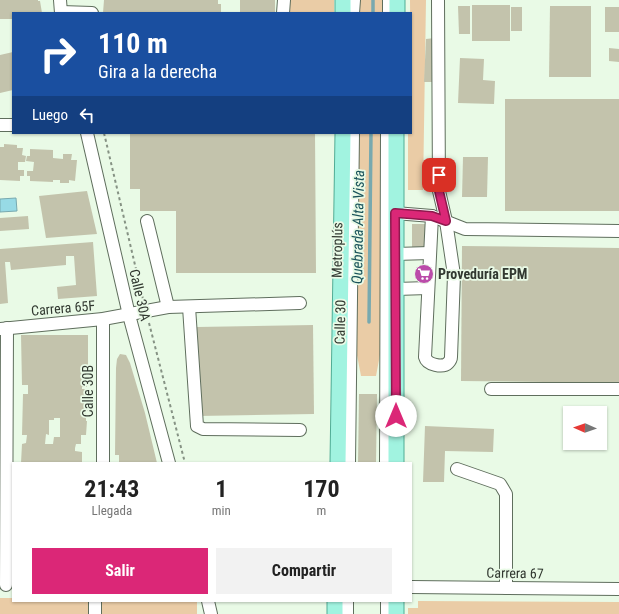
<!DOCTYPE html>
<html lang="es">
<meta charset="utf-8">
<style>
:root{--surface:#fff;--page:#f2f2f2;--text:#222;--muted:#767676;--accent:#db2777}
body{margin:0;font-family:"Roboto Condensed",sans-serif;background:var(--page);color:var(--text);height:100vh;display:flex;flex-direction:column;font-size:15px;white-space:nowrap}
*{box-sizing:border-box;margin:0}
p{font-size:13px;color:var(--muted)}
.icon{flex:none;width:22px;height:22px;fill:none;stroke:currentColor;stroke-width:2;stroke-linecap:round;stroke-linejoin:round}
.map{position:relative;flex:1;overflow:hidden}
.drawer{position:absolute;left:12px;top:462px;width:400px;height:140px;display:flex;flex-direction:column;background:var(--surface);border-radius:0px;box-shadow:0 1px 3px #0004}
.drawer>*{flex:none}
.banner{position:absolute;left:12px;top:12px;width:400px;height:122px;border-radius:0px;box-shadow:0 1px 3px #0004;background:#1a4fa0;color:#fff;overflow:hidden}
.needle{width:26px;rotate:272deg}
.buttons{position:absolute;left:563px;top:406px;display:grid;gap:8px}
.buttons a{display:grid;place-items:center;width:44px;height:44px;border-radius:0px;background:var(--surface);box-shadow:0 1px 3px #0004;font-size:20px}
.pin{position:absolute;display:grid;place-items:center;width:34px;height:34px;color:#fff;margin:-17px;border-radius:8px;box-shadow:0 2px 6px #0006}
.me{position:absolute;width:44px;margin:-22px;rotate:0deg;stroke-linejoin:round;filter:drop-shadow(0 0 3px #0008)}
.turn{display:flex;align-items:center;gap:14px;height:84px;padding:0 20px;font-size:18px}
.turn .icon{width:52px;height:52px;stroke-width:2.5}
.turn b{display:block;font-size:28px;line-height:34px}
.then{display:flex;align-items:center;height:38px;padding:0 20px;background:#0003;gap:8px;font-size:15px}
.eta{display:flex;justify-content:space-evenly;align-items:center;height:68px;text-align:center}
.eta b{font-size:24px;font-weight:700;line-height:28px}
.action{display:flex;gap:8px;margin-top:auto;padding:8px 20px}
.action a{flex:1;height:46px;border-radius:0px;background:var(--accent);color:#fff;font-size:16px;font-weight:700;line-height:46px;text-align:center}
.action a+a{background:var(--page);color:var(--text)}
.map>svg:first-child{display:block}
</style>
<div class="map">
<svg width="619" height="614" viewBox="0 0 619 614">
<rect width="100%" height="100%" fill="#e9fae6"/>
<g fill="#eacca6">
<rect x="288" y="0" width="46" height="13"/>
<rect x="357" y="0" width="27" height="13"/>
<polygon points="410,0 426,0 423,190 408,190 408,133 411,133"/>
<polygon points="356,133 382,133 382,344 376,376 361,376 355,345"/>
<polygon points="0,598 13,598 13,601 197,601 197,614 0,614"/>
<polygon points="418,601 619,602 619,614 408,614 408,608 418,608"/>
</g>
<polygon fill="#97dae5" stroke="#78a9af" points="16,198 17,211 0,212 0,199"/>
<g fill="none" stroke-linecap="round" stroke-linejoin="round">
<g stroke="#78a9af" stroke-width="3.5">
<polyline points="373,13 373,0"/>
<polyline points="369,322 371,133"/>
</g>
</g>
<g fill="#c3c3ac" fill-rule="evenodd">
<polygon points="0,0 38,0 38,1 40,1 42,13 13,13 13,19 0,19"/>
<polygon points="104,0 218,0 218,4 221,4 221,13 103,13"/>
<rect x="240" y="0" width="35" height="13"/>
<rect x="472" y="5" width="38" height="36"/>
<polygon points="458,6 470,6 470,34 459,34"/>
<polygon points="550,6 591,6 591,77 549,77"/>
<rect x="511" y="7" width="11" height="24"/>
<rect x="605" y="7" width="14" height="25"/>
<polygon points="435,38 432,82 424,82 426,39"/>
<polygon points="609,48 619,49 619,62 609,61"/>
<polygon points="13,52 13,90 0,93 0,55"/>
<polygon points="460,58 484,59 483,80 495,81 494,104 458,103"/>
<rect x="505" y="99" width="114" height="112"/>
<polygon points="130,133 315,133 316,273 176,273 176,211 140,211 140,189 130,189"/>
<polygon points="4,144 17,145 17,148 23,148 22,155 26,156 25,162 18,162 18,170 24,170 24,176 20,176 20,181 0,180 0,147 4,147"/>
<polygon points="30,149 53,150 53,158 63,159 63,154 72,154 71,160 77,160 75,181 69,180 69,183 60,183 60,180 53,180 53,182 30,181 30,176 27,176 27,171 33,171 34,162 26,161 27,156 30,156"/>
<polygon points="463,157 488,157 487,197 462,197"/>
<polygon points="87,191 97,234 46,238 39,196"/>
<polygon points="28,216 29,229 0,231 0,218"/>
<polygon points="412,224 427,224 426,248 412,248"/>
<polygon points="93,242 97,296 58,299 57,287 76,285 74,256 66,256 66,265 11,270 10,262 5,262 8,303 0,304 0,249"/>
<polygon points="462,246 619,248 619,383 461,381"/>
<polygon points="313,325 314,414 198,416 197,327"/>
<path d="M 21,335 L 88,335 L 88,365 L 82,365 L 82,370 L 87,370 L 87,387 L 82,387 L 82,389 L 89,389 L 89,411 L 86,411 L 86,421 L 87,421 L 86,435 L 81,435 L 81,444 L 76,444 L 75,448 L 75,451 L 82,452 L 82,463 L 21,463 L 22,444 L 26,443 L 27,435 L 22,435 L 23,394 L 28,394 L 28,385 L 22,385 ZM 54,418 L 60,418 L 60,437 L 54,437 L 53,444 L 45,444 L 46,434 L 49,435 L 49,420 L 54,420 Z"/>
<polygon points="120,354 126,355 130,363 145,413 157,463 119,463 119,455 115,455 116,368 117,359"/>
<polygon points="359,394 377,394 376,463 358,463"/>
<polygon points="425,426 494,429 493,452 445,451 444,482 423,482"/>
</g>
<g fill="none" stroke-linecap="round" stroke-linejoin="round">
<g stroke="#5f6e5d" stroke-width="14">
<g id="minor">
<polyline points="60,0 61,13"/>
<polyline points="61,12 92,13"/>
<polyline points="283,13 284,0"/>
<polyline points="353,13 354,0"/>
<polyline points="389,13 389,0"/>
<polyline points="0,125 13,125"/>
<polyline points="87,133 129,315 169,463"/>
<polyline points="395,213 432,216 465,229 619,231"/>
<path d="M 432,216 L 425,357 C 427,365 443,368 448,363 C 449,362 451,359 451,357 L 454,275 L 446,221 L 439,191 L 438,0"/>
<polyline points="147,221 168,307"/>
<polyline points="395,254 430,253"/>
<polyline points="396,289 428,288"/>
<polyline points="189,307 197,426 203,429 300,430"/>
<polyline points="0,329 103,319 168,307 300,303"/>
<polyline points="491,389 619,389"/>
<polyline points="103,463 103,319"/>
<polyline points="349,463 353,133"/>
<polyline points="386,463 387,133"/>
<polyline points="457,469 500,484 506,494 506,588"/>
<polyline points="6,585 7,328"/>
<polyline points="411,587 619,589"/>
<polyline points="208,601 211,614"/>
<polyline points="387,601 387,614"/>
<polyline points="95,614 95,601"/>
<polyline points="347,614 347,601"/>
</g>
</g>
<g stroke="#51ac95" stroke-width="17">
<g id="major">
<polyline points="343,13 343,0"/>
<polyline points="397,13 397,0"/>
<polyline points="396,133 396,463"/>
<polyline points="338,463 343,133"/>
<polyline points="335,614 335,601"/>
<polyline points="396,614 396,601"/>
</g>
</g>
<g stroke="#869284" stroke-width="2" stroke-dasharray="3 3" stroke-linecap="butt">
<polyline points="104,133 143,299"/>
<polyline points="149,323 185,463"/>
</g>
<use href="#minor" stroke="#fff" stroke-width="12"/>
<use href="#major" stroke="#a1f3e0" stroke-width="15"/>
</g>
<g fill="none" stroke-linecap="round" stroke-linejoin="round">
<g stroke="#8e194d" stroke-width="10">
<polyline id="route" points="396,416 395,213 432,216 446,221 439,191 439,175"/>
</g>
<use href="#route" stroke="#db2777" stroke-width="7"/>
</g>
<defs>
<g id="supermarket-disc" transform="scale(1)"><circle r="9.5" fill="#bb4caa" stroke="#e9fae6"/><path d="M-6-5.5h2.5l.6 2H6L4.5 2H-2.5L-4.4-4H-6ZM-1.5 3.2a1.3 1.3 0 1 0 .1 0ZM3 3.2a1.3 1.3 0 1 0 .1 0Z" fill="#fff"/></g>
</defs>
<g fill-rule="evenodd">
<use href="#supermarket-disc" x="424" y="274"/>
</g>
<g text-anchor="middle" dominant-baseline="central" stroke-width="3.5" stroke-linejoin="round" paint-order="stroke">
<g font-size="14" fill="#313830" stroke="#e9fae6">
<text transform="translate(337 250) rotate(-89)">Metroplús</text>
<text transform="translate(140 295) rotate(77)">Calle 30A</text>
<text transform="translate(63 308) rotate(-5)">Carrera 65F</text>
<text transform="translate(340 322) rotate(-89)">Calle 30</text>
<text transform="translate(88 391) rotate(-90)">Calle 30B</text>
<text transform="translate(515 573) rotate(1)">Carrera 67</text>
</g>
<g font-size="14" font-weight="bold" fill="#313830" stroke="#e9fae6" text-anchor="start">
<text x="438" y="274">Proveduría EPM</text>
</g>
<g font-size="15" font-style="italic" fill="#1a535b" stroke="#e9fae6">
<text transform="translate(358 227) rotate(-89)">Quebrada Alta Vista</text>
</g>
</g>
</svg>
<div class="buttons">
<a><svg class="needle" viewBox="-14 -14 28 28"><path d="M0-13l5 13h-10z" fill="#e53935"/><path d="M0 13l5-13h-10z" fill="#767676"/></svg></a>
</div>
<div class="pin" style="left:439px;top:175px;background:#d93025"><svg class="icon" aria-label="arrive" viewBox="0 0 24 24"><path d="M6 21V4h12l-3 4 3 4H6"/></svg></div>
<svg class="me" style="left:396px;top:416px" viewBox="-20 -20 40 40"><circle r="19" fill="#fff"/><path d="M0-13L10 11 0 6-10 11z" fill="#db2777"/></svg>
<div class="banner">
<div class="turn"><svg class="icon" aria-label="right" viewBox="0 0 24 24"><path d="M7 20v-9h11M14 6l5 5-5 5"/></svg><div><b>110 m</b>Gira a la derecha</div></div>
<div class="then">Luego<svg class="icon" aria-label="left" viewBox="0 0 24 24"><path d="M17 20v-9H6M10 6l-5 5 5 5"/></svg></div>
</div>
<section class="drawer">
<div class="eta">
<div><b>21:43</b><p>Llegada</p></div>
<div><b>1</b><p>min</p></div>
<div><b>170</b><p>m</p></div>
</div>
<div class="action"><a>Salir</a><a>Compartir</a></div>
</section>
</div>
